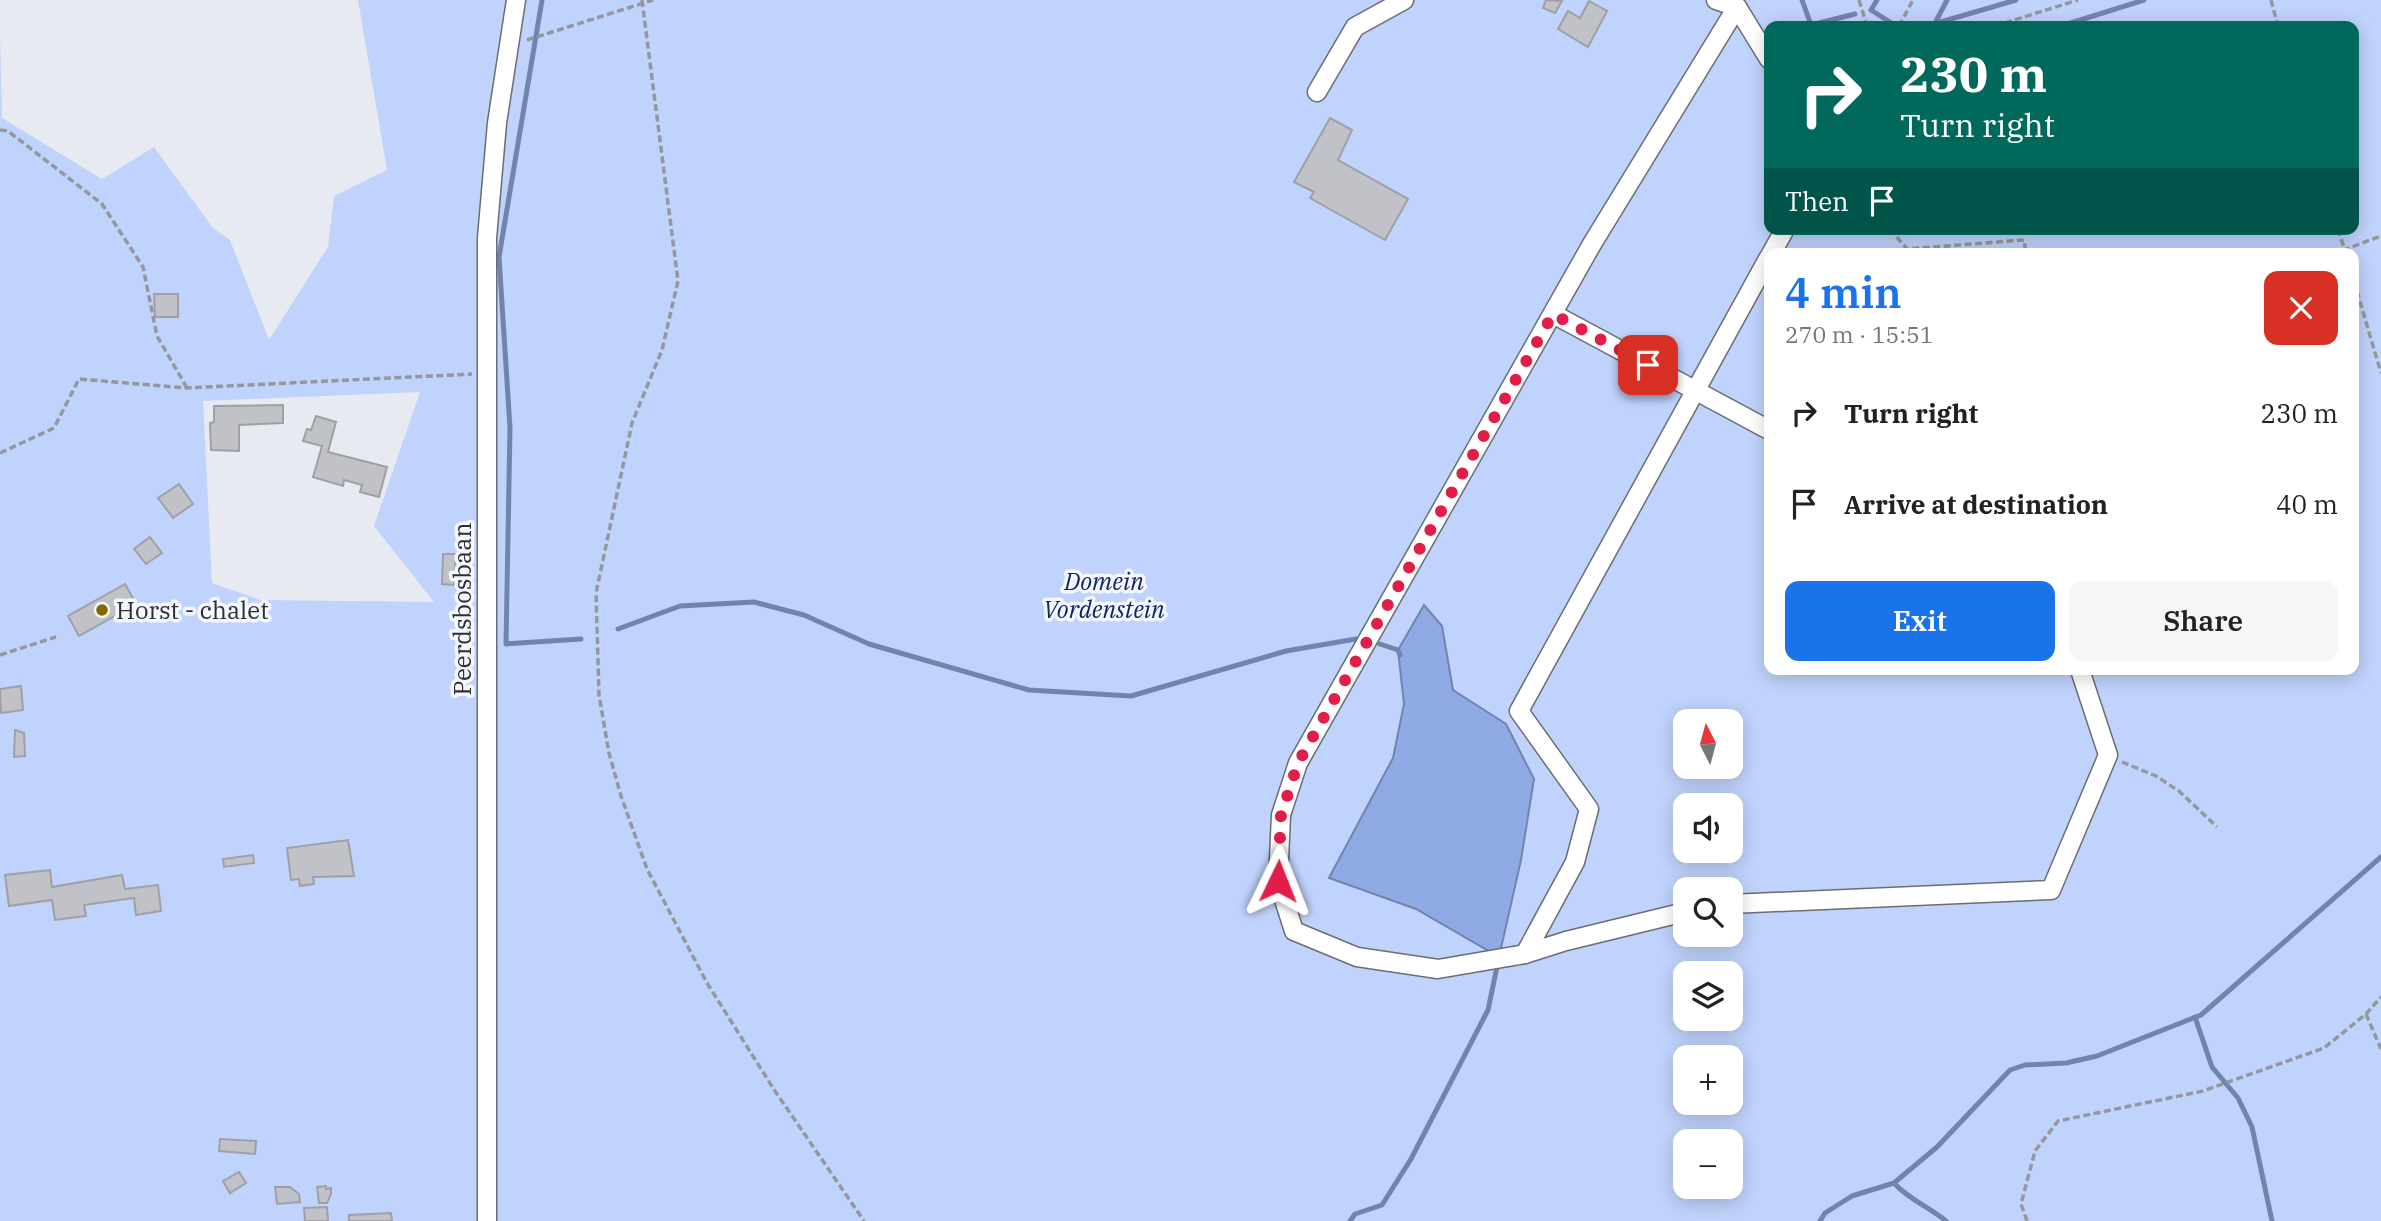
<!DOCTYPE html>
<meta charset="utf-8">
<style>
:root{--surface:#fff;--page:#f6f6f6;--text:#222;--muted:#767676;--accent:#1a73e8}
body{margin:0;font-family:"IBM Plex Serif",serif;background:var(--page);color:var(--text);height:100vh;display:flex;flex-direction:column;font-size:26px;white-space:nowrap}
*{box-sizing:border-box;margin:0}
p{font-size:23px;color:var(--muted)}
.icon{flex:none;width:38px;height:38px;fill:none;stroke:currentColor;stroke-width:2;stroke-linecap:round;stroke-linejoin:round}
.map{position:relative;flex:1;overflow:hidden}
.sheet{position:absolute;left:1764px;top:248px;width:595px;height:427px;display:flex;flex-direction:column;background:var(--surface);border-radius:14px;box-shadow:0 4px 18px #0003}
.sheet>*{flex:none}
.guide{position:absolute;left:1764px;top:21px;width:595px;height:214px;border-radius:14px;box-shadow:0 4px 18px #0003;background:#00695c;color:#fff;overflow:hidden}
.needle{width:46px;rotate:354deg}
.fabs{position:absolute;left:1673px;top:709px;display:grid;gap:14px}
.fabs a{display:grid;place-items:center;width:70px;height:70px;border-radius:14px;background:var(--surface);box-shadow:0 4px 18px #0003;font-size:35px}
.pin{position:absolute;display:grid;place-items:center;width:60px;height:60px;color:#fff;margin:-30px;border-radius:14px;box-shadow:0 4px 10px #0006}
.me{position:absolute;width:77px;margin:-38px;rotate:2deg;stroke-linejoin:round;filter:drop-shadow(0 0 5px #0008)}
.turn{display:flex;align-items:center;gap:24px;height:147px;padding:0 21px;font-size:32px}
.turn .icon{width:91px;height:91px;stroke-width:2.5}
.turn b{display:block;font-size:49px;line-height:60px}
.then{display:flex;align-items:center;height:66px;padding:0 21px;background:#0003;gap:14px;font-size:26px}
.round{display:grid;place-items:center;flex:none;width:74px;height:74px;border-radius:14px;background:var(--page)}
.head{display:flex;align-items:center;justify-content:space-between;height:119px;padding:0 21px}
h1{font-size:42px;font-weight:600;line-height:52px;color:var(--accent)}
.cta{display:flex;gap:14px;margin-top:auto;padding:14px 21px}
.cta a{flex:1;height:80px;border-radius:14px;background:var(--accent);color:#fff;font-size:28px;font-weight:600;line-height:80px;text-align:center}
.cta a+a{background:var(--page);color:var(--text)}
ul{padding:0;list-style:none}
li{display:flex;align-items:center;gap:21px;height:91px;padding:0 21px}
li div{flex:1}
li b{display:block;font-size:26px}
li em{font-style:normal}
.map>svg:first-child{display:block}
</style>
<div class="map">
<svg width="2381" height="1221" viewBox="0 0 2381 1221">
<rect width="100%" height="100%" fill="#e7eaf0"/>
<path fill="#c0d3fc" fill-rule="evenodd" d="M 358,0 L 2381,0 L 2381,1221 L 0,1221 L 0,36 L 2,118 L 102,179 L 154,147 L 213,228 L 230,240 L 269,340 L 328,247 L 334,196 L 387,170 ZM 1769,26 L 2354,26 L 2354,229 L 1769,229 ZM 1769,254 L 2354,254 L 2354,670 L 1769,670 ZM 420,392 L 374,526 L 434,602 L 260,600 L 212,583 L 203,401 ZM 1685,721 L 1731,721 L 1731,766 L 1685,766 ZM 1685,805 L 1731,805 L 1731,850 L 1685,850 ZM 1685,889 L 1731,889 L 1731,934 L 1685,934 ZM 1685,973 L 1731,973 L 1731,1018 L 1685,1018 ZM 1685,1057 L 1731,1057 L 1731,1102 L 1685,1102 ZM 1685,1141 L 1731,1141 L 1731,1186 L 1685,1186 Z"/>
<polygon fill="#8fa9e4" stroke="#7284ae" stroke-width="2" points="1424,605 1442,626 1453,690 1506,724 1534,779 1521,860 1499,957 1416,909 1329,878 1393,758 1404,704 1398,650"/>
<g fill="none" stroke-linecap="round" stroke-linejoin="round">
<g stroke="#7284ae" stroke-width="5">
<polyline points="542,0 499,257 510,428 506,644 581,639"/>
<polyline points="1802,0 1811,25 1855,14"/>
<polyline points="1877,0 1871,10 1890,22"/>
<polyline points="1934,25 1947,0"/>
<polyline points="1927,26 2016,0"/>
<polyline points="2061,26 2144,0"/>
<polyline points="618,629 680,606 754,602 804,615 869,644 1029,690 1131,696 1286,651 1356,639"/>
<polyline points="1380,644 1398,650 1400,655"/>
<polyline points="2195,1017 2212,1067 2238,1098 2252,1127 2272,1221"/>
<path d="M 1894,1183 C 1908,1199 1929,1207 1946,1221"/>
<polyline points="1350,1221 1355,1214 1382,1205 1411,1159 1488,1010 1498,962"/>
<polyline points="1820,1221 1825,1213 1852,1196 1894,1183 1937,1147 2010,1070 2025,1065 2066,1063 2097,1056 2201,1015 2381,857"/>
</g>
</g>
<g fill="#c0c2c8" stroke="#9ea0a6" stroke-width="2">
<polygon points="1546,0 1562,1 1555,13 1543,8"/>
<polygon points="1589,1 1607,11 1588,47 1558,29 1568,11 1580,18"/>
<polygon points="1330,118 1352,130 1338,160 1408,199 1385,240 1310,198 1314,192 1294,182"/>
<polygon points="154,294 178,294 178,317 155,317"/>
<polygon points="283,405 283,423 239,425 239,451 211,450 210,423 214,422 214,406"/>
<polygon points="316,416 336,422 328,452 387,467 379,497 360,492 362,485 344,480 343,486 313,477 322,446 303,441 307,429 311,430"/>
<polygon points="179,484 193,504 173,518 158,498"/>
<polygon points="150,537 162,553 146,564 134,549"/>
<polygon points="443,554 456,554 454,585 442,584"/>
<polygon points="125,584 136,604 79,636 68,616"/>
<polygon points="21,686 23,710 1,713 0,689"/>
<polygon points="15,730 24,733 25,756 14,757"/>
<polygon points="348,840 354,876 313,877 314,884 300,886 299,879 291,880 287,848"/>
<polygon points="253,855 254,863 224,867 223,859"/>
<polygon points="50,870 52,887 122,875 125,889 158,885 161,911 136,915 134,898 84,905 86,916 55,920 52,900 9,906 5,875"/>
<polygon points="220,1139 256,1141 255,1154 219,1151"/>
<polygon points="239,1172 246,1183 230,1193 223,1181"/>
<polygon points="326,1186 326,1189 331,1188 331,1194 327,1203 319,1203 317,1187"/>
<polygon points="275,1187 290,1187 299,1194 300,1202 277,1204"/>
<polygon points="327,1207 328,1221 305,1221 304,1208"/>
<polygon points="391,1213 392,1221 349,1221 349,1215"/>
</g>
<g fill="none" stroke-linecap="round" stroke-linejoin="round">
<g stroke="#6a6d72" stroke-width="21">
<g id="minor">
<polyline points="1716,0 1737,7 1769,59"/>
<polyline points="1737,7 1592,244 1298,763 1281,815 1278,881 1294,931 1357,957 1438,969 1525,954 1575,862 1589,809 1519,711 1769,257"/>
<polyline points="1317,92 1355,27 1404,0"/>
<polyline points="1771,254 1785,229"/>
<polyline points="1553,314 1769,430"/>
<polyline points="1731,904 2051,890 2108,755 2080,670"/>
<polyline points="1525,954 1566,941 1685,912"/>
<polyline points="487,1221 487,238 497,123 516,0"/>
</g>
</g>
<g stroke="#95979c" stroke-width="3.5" stroke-dasharray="7 3.5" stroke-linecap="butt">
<polyline points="642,0 678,281 662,350 632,423 596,593 599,695 609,753 621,796 647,869 707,983 773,1088 864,1221"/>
<polyline points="1859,0 1867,26"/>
<polyline points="2271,0 2278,26"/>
<polyline points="1899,26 1913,0"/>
<polyline points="1995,26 2078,0"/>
<polyline points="527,40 653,0"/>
<polyline points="0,130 8,131 102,204 143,267 157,336 187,388"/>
<polyline points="1890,229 1907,249 2024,240 2026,254"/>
<polyline points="2338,229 2346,254"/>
<polyline points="2333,254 2381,236"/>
<polyline points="2354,281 2381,373"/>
<polyline points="0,453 54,428 79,379 187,388 472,374"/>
<polyline points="0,655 56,637"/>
<polyline points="2122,762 2156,776 2179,791 2217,827"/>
<polyline points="2366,1014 2381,1049"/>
<polyline points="2027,1221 2021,1204 2035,1151 2058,1121 2203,1091 2324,1048 2366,1014 2381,997"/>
</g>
<use href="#minor" stroke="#fff" stroke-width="18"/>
</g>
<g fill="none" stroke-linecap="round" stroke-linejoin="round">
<polyline stroke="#e11d48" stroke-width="12" stroke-dasharray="0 21.6" points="1278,881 1281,815 1298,763 1553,314 1648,365"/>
</g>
<circle fill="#886602" stroke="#f4f7fd" stroke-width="2.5" cx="102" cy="610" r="7"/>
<g text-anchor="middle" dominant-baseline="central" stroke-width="7" stroke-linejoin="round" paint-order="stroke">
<g font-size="24" font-style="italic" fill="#0f2468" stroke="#f4f7fd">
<text x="1104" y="581">Domein<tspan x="1104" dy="28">Vordenstein</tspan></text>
</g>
<g font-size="24" fill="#2e2f31" stroke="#f4f7fd">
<text transform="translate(462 609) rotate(-90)">Peerdsbosbaan</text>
</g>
<g font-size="24" fill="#2e2f31" stroke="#f4f7fd" text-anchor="start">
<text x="116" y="610">Horst - chalet</text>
</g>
</g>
</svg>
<div class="fabs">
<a><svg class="needle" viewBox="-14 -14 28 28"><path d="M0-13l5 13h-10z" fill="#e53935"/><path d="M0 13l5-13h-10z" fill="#767676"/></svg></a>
<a><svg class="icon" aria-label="sound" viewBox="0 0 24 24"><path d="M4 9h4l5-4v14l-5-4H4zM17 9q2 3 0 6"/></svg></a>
<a><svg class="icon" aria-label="search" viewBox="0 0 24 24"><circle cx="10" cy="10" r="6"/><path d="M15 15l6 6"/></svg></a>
<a><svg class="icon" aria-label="layers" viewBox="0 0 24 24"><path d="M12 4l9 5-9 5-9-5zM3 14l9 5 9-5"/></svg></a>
<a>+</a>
<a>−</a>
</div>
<div class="pin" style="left:1648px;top:365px;background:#d93025"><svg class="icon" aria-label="arrive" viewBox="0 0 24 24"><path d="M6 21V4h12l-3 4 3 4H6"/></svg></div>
<svg class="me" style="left:1278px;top:881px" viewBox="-20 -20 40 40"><path d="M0-17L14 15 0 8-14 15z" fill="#e11d48" stroke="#fff" stroke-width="4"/></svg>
<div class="guide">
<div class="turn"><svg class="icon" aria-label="right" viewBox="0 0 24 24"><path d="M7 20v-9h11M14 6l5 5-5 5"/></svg><div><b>230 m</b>Turn right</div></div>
<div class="then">Then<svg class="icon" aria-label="arrive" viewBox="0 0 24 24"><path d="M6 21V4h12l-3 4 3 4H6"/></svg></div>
</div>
<section class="sheet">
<div class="head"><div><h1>4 min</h1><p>270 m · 15:51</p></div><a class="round" style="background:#d93025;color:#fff"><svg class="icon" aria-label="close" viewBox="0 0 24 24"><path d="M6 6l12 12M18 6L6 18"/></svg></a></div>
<ul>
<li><svg class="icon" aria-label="right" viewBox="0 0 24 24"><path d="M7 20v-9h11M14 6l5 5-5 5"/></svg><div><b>Turn right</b></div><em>230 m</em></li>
<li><svg class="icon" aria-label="arrive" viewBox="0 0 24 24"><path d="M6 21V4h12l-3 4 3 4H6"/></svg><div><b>Arrive at destination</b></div><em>40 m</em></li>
</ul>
<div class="cta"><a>Exit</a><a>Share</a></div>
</section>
</div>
